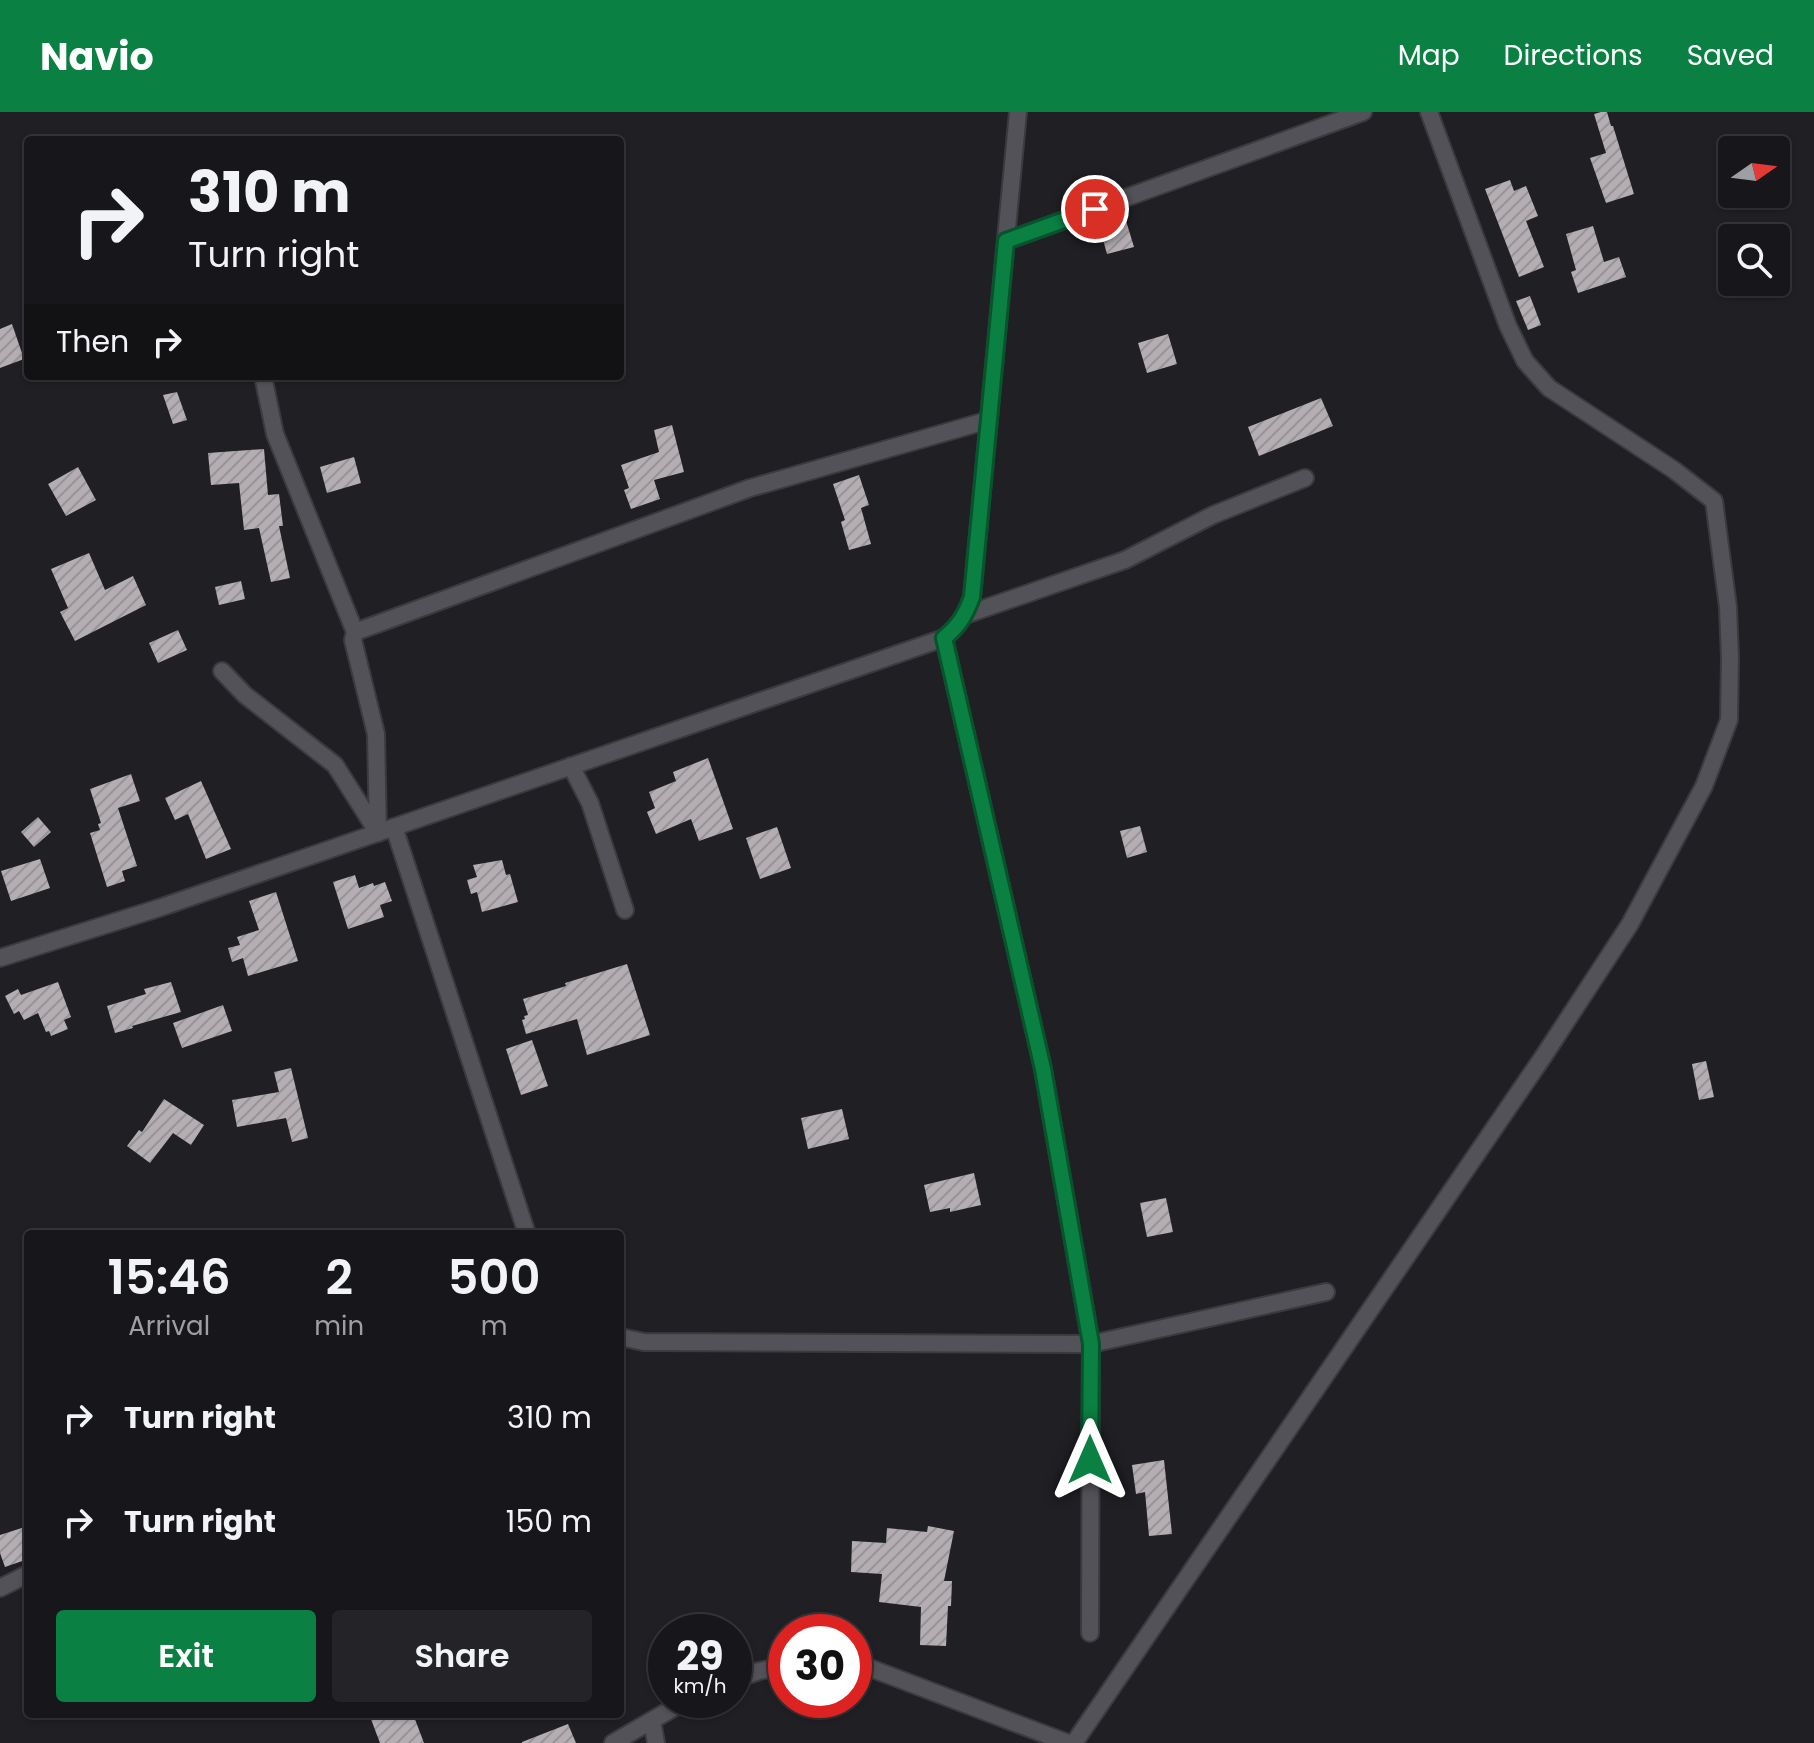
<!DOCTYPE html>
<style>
:root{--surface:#17171b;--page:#242428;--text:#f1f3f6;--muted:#9e9fa3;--line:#36363a;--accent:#0b8043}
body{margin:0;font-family:Poppins,sans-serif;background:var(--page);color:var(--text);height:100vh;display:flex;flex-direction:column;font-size:30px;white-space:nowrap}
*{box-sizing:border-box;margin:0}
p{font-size:26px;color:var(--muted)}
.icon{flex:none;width:44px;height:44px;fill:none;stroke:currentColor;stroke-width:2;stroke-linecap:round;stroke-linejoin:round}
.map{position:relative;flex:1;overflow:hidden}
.drawer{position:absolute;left:24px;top:1118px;width:600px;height:488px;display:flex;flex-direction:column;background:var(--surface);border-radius:8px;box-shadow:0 2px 6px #0004,0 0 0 2px var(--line)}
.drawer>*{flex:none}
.banner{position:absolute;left:24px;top:24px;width:600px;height:244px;border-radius:8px;box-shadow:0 2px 6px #0004,0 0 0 2px var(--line);background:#17171b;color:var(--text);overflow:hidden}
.needle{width:52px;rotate:76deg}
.buttons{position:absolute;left:1718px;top:24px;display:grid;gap:16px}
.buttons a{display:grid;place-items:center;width:72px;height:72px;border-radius:8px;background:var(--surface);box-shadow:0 2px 6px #0004,0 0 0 2px var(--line);font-size:40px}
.speed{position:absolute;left:648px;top:1502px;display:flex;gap:16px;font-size:40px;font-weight:700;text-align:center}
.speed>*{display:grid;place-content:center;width:104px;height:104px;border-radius:50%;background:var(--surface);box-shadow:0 2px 6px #0004,0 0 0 2px var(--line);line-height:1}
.speed small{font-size:20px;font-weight:400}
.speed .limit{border:12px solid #d22;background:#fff;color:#111}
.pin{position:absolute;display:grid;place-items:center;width:68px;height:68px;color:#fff;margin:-34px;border:4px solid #fff;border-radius:50%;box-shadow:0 2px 8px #0007}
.me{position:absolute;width:88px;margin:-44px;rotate:0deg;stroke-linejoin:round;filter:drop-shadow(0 0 6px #0008)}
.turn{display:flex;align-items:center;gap:28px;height:168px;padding:0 32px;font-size:36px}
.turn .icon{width:104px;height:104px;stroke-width:2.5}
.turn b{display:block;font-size:56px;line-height:68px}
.then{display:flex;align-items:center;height:76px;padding:0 32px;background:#0003;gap:16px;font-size:30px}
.eta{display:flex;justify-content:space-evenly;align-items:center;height:136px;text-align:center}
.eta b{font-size:48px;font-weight:600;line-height:56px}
.primary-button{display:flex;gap:16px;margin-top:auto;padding:16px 32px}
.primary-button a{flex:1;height:92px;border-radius:8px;background:var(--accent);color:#fff;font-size:32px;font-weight:600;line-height:92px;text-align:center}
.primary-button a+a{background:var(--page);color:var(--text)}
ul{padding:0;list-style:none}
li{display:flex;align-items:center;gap:24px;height:104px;padding:0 32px}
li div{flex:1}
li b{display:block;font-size:30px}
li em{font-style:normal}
header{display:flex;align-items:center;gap:48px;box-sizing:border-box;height:112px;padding:0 40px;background:var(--accent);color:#fff}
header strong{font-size:38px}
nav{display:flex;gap:44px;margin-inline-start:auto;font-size:28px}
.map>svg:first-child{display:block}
</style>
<header>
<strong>Navio</strong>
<nav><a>Map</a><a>Directions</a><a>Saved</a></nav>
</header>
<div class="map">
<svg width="1814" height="1631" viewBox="0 0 1814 1631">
<defs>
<pattern id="building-hatch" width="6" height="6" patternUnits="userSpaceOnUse" patternTransform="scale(2)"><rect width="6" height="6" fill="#b4aeb3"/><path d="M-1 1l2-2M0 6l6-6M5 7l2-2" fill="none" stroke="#979397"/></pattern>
</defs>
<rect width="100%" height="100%" fill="#1f1f24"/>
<g fill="url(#building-hatch)">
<polygon points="1601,0 1607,0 1611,14 1613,14 1634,82 1606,91 1590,46 1606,41 1594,2"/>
<polygon points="1510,68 1514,79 1526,74 1538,104 1526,109 1544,155 1519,165 1485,77"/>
<polygon points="1123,99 1134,135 1107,142 1103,128 1113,125 1107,104"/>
<polygon points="1593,114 1604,150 1619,145 1626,165 1578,181 1571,160 1576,158 1566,122"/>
<polygon points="1530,184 1541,213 1528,218 1516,189"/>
<polygon points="12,212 24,247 0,256 0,217"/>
<polygon points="1168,222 1177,252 1147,261 1138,231"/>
<polygon points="177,280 187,308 173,312 163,283"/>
<polygon points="1321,286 1333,314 1259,344 1248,315"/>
<polygon points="672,313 684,360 654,368 660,387 631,397 624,378 629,376 621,353 659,340 654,318"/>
<polygon points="264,337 268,383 279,382 283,414 279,414 290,466 271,470 259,416 244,418 239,371 211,373 208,341"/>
<polygon points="354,345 361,371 327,381 320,355"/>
<polygon points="78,355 96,388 66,404 48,372"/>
<polygon points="859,363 869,393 861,396 871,432 849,438 841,410 845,408 833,372"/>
<polygon points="89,441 105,478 133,464 146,493 75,529 60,500 68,496 51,457"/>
<polygon points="241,469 245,487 219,493 215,475"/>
<polygon points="178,518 187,538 158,551 149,531"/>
<polygon points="708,646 733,717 699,729 691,707 656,722 647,700 655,696 649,680 676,669 673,660"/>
<polygon points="131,662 140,689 118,696 137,754 122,759 125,769 107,775 90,721 100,718 98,712 101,711 90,677"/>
<polygon points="201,669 231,737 206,747 188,702 175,708 165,686"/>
<polygon points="38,705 51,720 34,735 21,720"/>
<polygon points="1140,714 1147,740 1127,746 1120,719"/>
<polygon points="777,715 791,756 760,767 746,726"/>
<polygon points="40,747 50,776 11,789 1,759"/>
<polygon points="502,748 506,763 510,762 518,790 482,800 477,780 471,782 467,768 477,765 473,753"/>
<polygon points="355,763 359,776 373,771 374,774 385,770 392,789 380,793 384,805 348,817 333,770"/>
<polygon points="276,780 298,849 248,864 243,846 232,850 228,836 240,833 237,825 259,818 249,789"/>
<polygon points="627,852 650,923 587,943 577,907 526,922 522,908 525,907 524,904 528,903 523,887 566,874 565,871"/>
<polygon points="58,870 71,905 64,908 68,917 51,924 49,919 46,920 38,901 24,908 19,899 14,902 5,884 18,877 21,883"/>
<polygon points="171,870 181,900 132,914 133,916 115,921 107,894 146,882 144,877"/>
<polygon points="223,893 232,919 182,936 173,911"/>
<polygon points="532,928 548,974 521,983 506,937"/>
<polygon points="1706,949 1714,985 1699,988 1692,952"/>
<polygon points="291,956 308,1026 292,1030 286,1006 237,1015 232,988 279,980 274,960"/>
<polygon points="164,987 204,1013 191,1033 173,1021 150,1051 127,1034 139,1018 142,1020"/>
<polygon points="842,997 849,1027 808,1037 801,1006"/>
<polygon points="974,1061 981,1093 950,1100 950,1096 930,1100 924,1073"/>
<polygon points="1166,1086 1173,1120 1147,1125 1140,1091"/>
<polygon points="1164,1348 1172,1422 1149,1424 1145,1380 1136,1382 1132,1353"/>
<polygon points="28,1414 28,1447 5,1455 0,1441 0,1423"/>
<polygon points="928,1414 954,1419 944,1469 952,1469 951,1494 948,1494 946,1534 920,1533 921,1495 879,1490 882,1462 851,1460 852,1429 886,1431 887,1416 927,1420"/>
<polygon points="369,1602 413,1602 424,1631 380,1631"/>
<polygon points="568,1612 576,1631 522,1631 522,1630"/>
</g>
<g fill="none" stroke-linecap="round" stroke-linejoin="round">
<g stroke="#3b3b3f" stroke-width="20">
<g id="minor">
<polyline points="1006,129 1363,0"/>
<polyline points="965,503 1125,448 1213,403 1305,366"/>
<polyline points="355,520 750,376 989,308"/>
<polyline points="944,526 1043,957 1091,1232 1090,1521"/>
<polyline points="222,559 245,583 335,653 378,721 376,622 353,528 355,520 275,322 263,264"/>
<polyline points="571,654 590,691 625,798"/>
<polyline points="394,715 527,1122"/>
<path d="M 0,846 L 159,796 L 944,526 C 959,514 966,502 972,485 L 1018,0"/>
<polyline points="620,1225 644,1230 1091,1232 1326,1180"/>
<polyline points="0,1476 28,1462"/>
<polyline points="854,1550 1068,1631"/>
<polyline points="734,1568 759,1559 786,1554"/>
<polyline points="652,1609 656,1631"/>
<polyline points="613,1631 687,1588"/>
<polyline points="1074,1631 1545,942 1630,812 1704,674 1729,608 1730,546 1728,495 1714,389 1674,358 1549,276 1525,249 1508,214 1429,0"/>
</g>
</g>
<use href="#minor" stroke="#525258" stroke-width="16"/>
</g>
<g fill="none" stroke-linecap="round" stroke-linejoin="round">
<g stroke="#07532c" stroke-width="20">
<path id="route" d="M 1090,1348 L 1091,1232 L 1043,957 L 944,526 C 959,514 966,502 972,485 L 1006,129 L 1095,97"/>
</g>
<use href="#route" stroke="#0b8043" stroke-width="14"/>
</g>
</svg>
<div class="buttons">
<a><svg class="needle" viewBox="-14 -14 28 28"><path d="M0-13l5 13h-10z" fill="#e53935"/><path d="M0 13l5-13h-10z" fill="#9e9fa3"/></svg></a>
<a><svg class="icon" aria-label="search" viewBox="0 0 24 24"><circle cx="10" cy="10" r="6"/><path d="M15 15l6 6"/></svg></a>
</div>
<div class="speed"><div>29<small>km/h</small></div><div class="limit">30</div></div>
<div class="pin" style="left:1095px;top:97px;background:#d93025"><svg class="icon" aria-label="arrive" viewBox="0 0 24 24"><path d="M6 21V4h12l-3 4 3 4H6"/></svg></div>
<svg class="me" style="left:1090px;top:1348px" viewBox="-20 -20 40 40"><path d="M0-17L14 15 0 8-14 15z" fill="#0b8043" stroke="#fff" stroke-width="4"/></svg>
<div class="banner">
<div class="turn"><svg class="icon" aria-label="right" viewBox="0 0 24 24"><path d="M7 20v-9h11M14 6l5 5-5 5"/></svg><div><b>310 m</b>Turn right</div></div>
<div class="then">Then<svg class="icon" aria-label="right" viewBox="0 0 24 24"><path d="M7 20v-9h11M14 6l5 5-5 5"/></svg></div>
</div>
<section class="drawer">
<div class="eta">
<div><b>15:46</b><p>Arrival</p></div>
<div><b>2</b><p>min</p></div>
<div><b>500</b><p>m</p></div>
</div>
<ul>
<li><svg class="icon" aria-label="right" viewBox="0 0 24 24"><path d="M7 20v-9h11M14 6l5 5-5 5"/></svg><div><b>Turn right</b></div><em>310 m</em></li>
<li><svg class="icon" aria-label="right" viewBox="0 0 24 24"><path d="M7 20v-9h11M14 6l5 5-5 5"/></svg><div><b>Turn right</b></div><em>150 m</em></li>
</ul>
<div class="primary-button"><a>Exit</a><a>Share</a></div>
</section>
</div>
